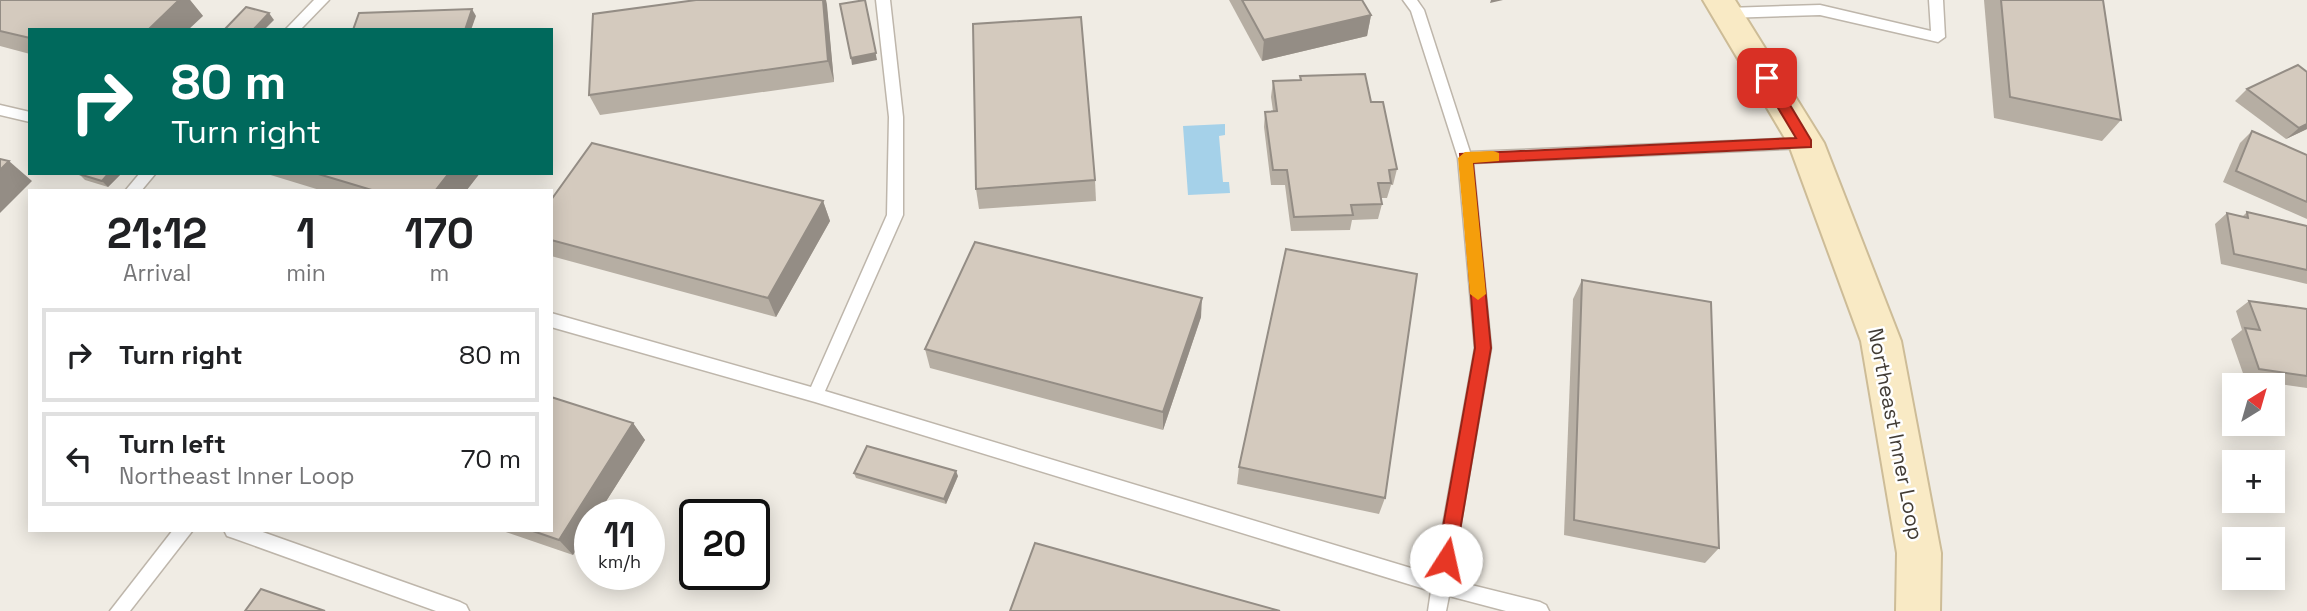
<!DOCTYPE html>
<meta charset="utf-8">
<style>
:root{--surface:#fff;--page:#f2f2f2;--text:#202124;--muted:#757577;--line:#e0e0e0}
body{margin:0;font-family:"Space Grotesk",sans-serif;background:var(--page);color:var(--text);height:100vh;display:flex;flex-direction:column;font-size:26px;white-space:nowrap}
*{box-sizing:border-box;margin:0}
p{font-size:23px;color:var(--muted)}
.icon{flex:none;width:38px;height:38px;fill:none;stroke:currentColor;stroke-width:2;stroke-linecap:round;stroke-linejoin:round}
.map{position:relative;flex:1;overflow:hidden}
.side{position:absolute;left:28px;top:189px;width:525px;height:343px;display:flex;flex-direction:column;background:var(--surface);border-radius:0px;box-shadow:0 4px 18px #0003}
.side>*{flex:none}
.banner{position:absolute;left:28px;top:28px;width:525px;height:147px;border-radius:0px;box-shadow:0 4px 18px #0003;background:#00695c;color:#fff;overflow:hidden}
.needle{width:46px;rotate:37deg}
.tools{position:absolute;left:2222px;top:373px;display:grid;gap:14px}
.tools a{display:grid;place-items:center;width:63px;height:63px;border-radius:0px;background:var(--surface);box-shadow:0 4px 18px #0003;font-size:35px}
.speed{position:absolute;left:574px;top:499px;display:flex;gap:14px;font-size:35px;font-weight:700;text-align:center}
.speed>*{display:grid;place-content:center;width:91px;height:91px;border-radius:50%;background:var(--surface);box-shadow:0 4px 18px #0003;line-height:1}
.speed small{font-size:18px;font-weight:400}
.speed .limit{border:4px solid #111;border-radius:10px;background:#fff;color:#111}
.pin{position:absolute;display:grid;place-items:center;width:60px;height:60px;color:#fff;margin:-30px;border-radius:14px;box-shadow:0 4px 10px #0006}
.me{position:absolute;width:77px;margin:-38px;rotate:10deg;stroke-linejoin:round;filter:drop-shadow(0 0 5px #0008)}
.turn{display:flex;align-items:center;gap:24px;height:147px;padding:0 28px;font-size:32px}
.turn .icon{width:91px;height:91px;stroke-width:2.5}
.turn b{display:block;font-size:49px;line-height:60px}
.eta{display:flex;justify-content:space-evenly;align-items:center;height:119px;text-align:center}
.eta b{font-size:42px;font-weight:700;line-height:49px}
ul{padding:0;list-style:none}
li{display:flex;align-items:center;gap:21px;height:94px;margin:0 14px 10px;padding:0 14px;border:4px solid var(--line);border-radius:0px}
li div{flex:1}
li b{display:block;font-size:26px}
li em{font-style:normal}
.map>svg:first-child{display:block}
</style>
<div class="map">
<svg width="2307" height="611" viewBox="0 0 2307 611">
<rect width="100%" height="100%" fill="#f0ece4"/>
<polygon fill="#a5d1e9" points="1225,124 1225,135 1219,136 1223,182 1229,182 1230,193 1188,195 1183,126"/>
<g fill="none" stroke-linecap="round" stroke-linejoin="round">
<g stroke="#beb6ab" stroke-width="3">
<g id="service">
<polygon points="314,0 329,0 300,30 285,30"/>
<polygon points="876,0 890,0 903,117 903,215 825,391 1434,575 1475,348 1458,158 1411,11 1403,0 1417,0 1424,10 1470,152 1806,138 1813,143 1806,148 1473,163 1491,348 1451,580 1540,602 1546,605 1549,611 1506,611 1449,596 1446,611 1428,611 1431,591 815,402 551,327 551,313 811,387 887,215 889,117"/>
<polygon points="1929,0 1943,0 1945,37 1938,42 1820,15 1727,18 1720,13 1727,8 1820,5 1931,31"/>
<polygon points="0,105 30,112 30,122 0,115"/>
<polygon points="140,173 156,173 141,191 125,191"/>
<polygon points="173,530 193,530 130,611 110,611"/>
<polygon points="224,530 257,530 460,602 466,605 469,611 436,611 233,538 227,536"/>
</g>
</g>
<g stroke="#cdbc97" stroke-width="4">
<polygon id="secondary" points="1703,0 1735,0 1824,143 1901,341 1941,553 1940,611 1896,611 1897,553 1861,341 1789,145"/>
</g>
<use href="#service" fill="#fff" fill-rule="evenodd"/>
<use href="#secondary" fill="#f9eac5" fill-rule="evenodd"/>
</g>
<g fill="#b6aea3">
<polygon points="0,0 190,0 203,16 30,30 30,54 0,46"/>
<polygon points="696,0 826,0 834,82 600,115 589,95"/>
<polygon points="1229,0 1362,0 1371,15 1367,36 1262,61"/>
<polygon points="1984,0 2103,0 2121,120 2102,141 1994,118"/>
<polygon points="2307,72 2307,129 2286,139 2235,101 2247,89"/>
<polygon points="1300,76 1371,102 1397,169 1393,185 1391,185 1387,198 1381,198 1382,204 1378,219 1352,220 1350,230 1291,231 1285,185 1271,185 1264,127 1265,112 1273,111 1271,97 1273,81 1300,80"/>
<polygon points="2252,131 2307,155 2307,219 2223,182 2240,143"/>
<polygon points="122,173 108,187 85,180 79,174"/>
<polygon points="264,173 480,173 466,191 323,191"/>
<polygon points="1095,180 1096,201 979,209 976,189"/>
<polygon points="551,200 823,201 830,221 776,317 551,256"/>
<polygon points="2247,212 2307,226 2307,284 2221,264 2215,224 2227,213 2242,217"/>
<polygon points="1582,280 1719,548 1705,563 1564,535 1573,299"/>
<polygon points="2249,301 2307,309 2307,388 2245,379 2231,339 2242,330 2236,311"/>
<polygon points="1201,317 1163,430 930,368 925,349"/>
<polygon points="633,423 645,440 598,514 590,514 573,555 500,530 551,530"/>
<polygon points="1239,467 1385,498 1379,514 1237,484"/>
<polygon points="854,473 958,476 946,504 856,478"/>
</g>
<g fill="#948d85">
<polygon points="179,0 190,0 203,16 188,30 148,30"/>
<polygon points="823,0 826,0 827,5 834,82 828,61"/>
<polygon points="865,0 877,60 852,65 851,58"/>
<polygon points="1491,0 1503,0 1490,3"/>
<polygon points="472,9 476,16 471,30 465,30"/>
<polygon points="269,13 274,20 264,30 253,30"/>
<polygon points="1371,15 1367,36 1262,61 1264,40"/>
<polygon points="2307,124 2307,129 2286,139 2299,128"/>
<polygon points="9,161 32,181 0,213 0,170"/>
<polygon points="109,173 122,173 108,187 102,181"/>
<polygon points="449,173 480,173 466,191 435,191"/>
<polygon points="823,201 830,221 776,317 768,298"/>
<polygon points="1202,298 1201,317 1163,430 1163,412"/>
<polygon points="633,423 645,440 598,514 590,514 590,528 573,555 559,540"/>
<polygon points="956,471 958,476 946,504 944,499"/>
</g>
<g fill="#d4cabe" stroke="#948d85" stroke-width="2">
<polygon points="0,0 179,0 148,30 30,30 30,38 0,31"/>
<polygon points="696,0 823,0 828,61 589,95 593,14"/>
<polygon points="865,0 876,53 851,58 840,4"/>
<polygon points="1242,0 1362,0 1371,15 1264,40"/>
<polygon points="2001,0 2103,0 2121,120 2010,97"/>
<polygon points="246,7 269,13 253,30 224,30"/>
<polygon points="472,9 465,30 353,30 359,13"/>
<polygon points="1081,17 1095,180 976,189 973,24"/>
<polygon points="2298,65 2307,72 2307,124 2299,128 2247,89"/>
<polygon points="1365,74 1371,102 1383,102 1397,169 1389,170 1391,183 1378,183 1382,204 1351,205 1353,215 1294,217 1287,170 1273,170 1265,112 1277,111 1273,81 1301,80 1300,76"/>
<polygon points="2252,131 2307,155 2307,202 2236,171"/>
<polygon points="592,143 823,201 768,298 551,240 551,200"/>
<polygon points="0,159 9,161 0,170"/>
<polygon points="80,173 109,173 102,181 79,174"/>
<polygon points="315,173 449,173 435,191 375,191"/>
<polygon points="2247,212 2307,226 2307,270 2234,254 2227,213 2248,218"/>
<polygon points="975,242 1202,298 1163,412 925,349"/>
<polygon points="1286,249 1417,274 1385,498 1239,467"/>
<polygon points="1582,280 1711,302 1719,548 1574,520"/>
<polygon points="2249,301 2307,309 2307,376 2259,369 2245,328 2260,330"/>
<polygon points="551,397 633,423 559,540 530,530 551,530"/>
<polygon points="867,446 956,471 944,499 854,473"/>
<polygon points="1035,543 1280,611 1010,611"/>
<polygon points="261,589 325,611 245,611"/>
</g>
<polygon fill="#e73725" stroke="#962418" stroke-width="2" points="1767,73 1772,75 1811,140 1811,147 1473,163 1491,348 1455,560 1453,566 1446,568 1440,566 1437,560 1475,348 1460,154 1796,138 1760,78"/>
<polygon fill="#f59e0b" points="1493,151 1499,153 1499,161 1473,163 1486,294 1478,300 1470,294 1458,158 1465,152"/>
<g text-anchor="middle" dominant-baseline="central" stroke-width="5" stroke-linejoin="round" paint-order="stroke">
<g font-size="21" fill="#423c35" stroke="#fff">
<text transform="translate(1896 434) rotate(79)">Northeast Inner Loop</text>
</g>
</g>
</svg>
<div class="tools">
<a><svg class="needle" viewBox="-14 -14 28 28"><path d="M0-13l5 13h-10z" fill="#e53935"/><path d="M0 13l5-13h-10z" fill="#757577"/></svg></a>
<a>+</a>
<a>−</a>
</div>
<div class="speed"><div>11<small>km/h</small></div><div class="limit">20</div></div>
<div class="pin" style="left:1767px;top:78px;background:#d93025"><svg class="icon" aria-label="arrive" viewBox="0 0 24 24"><path d="M6 21V4h12l-3 4 3 4H6"/></svg></div>
<svg class="me" style="left:1446px;top:560px" viewBox="-20 -20 40 40"><circle r="19" fill="#fff"/><path d="M0-13L10 11 0 6-10 11z" fill="#e73725"/></svg>
<div class="banner">
<div class="turn"><svg class="icon" aria-label="right" viewBox="0 0 24 24"><path d="M7 20v-9h11M14 6l5 5-5 5"/></svg><div><b>80 m</b>Turn right</div></div>
</div>
<section class="side">
<div class="eta">
<div><b>21:12</b><p>Arrival</p></div>
<div><b>1</b><p>min</p></div>
<div><b>170</b><p>m</p></div>
</div>
<ul>
<li><svg class="icon" aria-label="right" viewBox="0 0 24 24"><path d="M7 20v-9h11M14 6l5 5-5 5"/></svg><div><b>Turn right</b></div><em>80 m</em></li>
<li><svg class="icon" aria-label="left" viewBox="0 0 24 24"><path d="M17 20v-9H6M10 6l-5 5 5 5"/></svg><div><b>Turn left</b><p>Northeast Inner Loop</p></div><em>70 m</em></li>
</ul>
</section>
</div>
